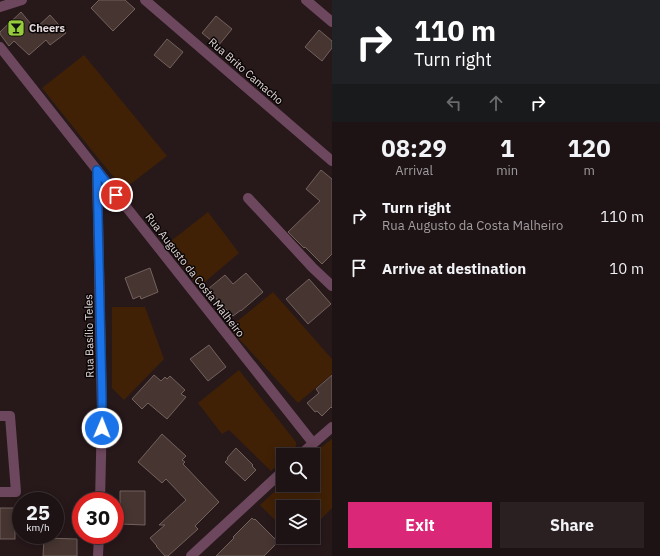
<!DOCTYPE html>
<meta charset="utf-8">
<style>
:root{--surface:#1d1214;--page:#2a2022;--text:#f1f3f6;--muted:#a09ea0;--line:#3b3234;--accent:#db2777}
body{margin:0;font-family:"IBM Plex Sans",sans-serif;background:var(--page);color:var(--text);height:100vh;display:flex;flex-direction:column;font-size:15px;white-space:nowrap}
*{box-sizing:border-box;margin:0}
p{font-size:13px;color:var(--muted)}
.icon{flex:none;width:22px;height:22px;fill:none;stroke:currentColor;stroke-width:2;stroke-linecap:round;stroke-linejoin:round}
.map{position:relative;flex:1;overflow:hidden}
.side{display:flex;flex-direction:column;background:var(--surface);width:328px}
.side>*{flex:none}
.top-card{background:#202124;color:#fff;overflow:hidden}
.buttons{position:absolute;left:276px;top:448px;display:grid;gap:8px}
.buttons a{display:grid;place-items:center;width:44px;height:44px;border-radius:0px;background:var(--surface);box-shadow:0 2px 10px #0003,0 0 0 1px var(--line);font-size:20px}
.speed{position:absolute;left:12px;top:492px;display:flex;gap:8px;font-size:20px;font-weight:700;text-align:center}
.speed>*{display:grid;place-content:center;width:52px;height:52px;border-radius:50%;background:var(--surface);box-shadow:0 2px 10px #0003,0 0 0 1px var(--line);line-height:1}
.speed small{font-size:10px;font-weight:400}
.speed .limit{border:6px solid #d22;background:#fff;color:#111}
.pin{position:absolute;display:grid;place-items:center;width:34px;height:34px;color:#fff;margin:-17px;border:2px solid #fff;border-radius:50%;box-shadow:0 1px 4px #0007}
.me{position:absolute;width:44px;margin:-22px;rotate:1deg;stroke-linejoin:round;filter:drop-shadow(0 0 3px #0008)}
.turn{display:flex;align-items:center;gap:14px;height:84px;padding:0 16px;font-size:18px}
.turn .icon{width:52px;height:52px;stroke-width:2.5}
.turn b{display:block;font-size:28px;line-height:34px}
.lanes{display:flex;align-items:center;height:38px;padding:0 16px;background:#0003;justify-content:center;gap:20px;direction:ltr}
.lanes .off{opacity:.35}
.eta{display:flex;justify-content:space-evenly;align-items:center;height:68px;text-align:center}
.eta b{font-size:24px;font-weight:800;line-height:28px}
.cta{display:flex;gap:8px;margin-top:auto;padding:8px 16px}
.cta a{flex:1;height:46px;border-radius:0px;background:var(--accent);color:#fff;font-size:16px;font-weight:800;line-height:46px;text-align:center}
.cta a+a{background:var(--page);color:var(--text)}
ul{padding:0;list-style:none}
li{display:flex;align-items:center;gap:12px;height:52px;padding:0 16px}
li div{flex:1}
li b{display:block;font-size:15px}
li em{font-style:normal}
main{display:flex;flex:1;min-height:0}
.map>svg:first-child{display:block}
</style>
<main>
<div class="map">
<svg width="332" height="556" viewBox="0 0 332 556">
<rect width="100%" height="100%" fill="#27181a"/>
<g fill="#402106">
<polygon points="84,55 167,156 124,189 98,158 42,88"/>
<polygon points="208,212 239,253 199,287 166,245"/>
<polygon points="273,292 332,359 332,374 298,403 229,328"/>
<polygon points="112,307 145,307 164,359 124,400 112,388"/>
<path d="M 239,370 L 296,442 C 297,448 293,451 289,455 L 283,455 L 283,460 L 271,471 L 229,430 L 222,434 L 198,403 Z"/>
<polygon points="332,439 332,508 313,527 313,507 283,507 283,528 260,505 283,484 283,485 313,485 313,455 311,455"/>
</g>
<g fill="#463531" stroke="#73615c">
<polygon points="99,0 125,0 135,9 113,31 91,8"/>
<polygon points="21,12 35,29 50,15 66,33 50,45 46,40 29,55 14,41 9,46 0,34 0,32"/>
<polygon points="216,16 232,29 218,46 202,33"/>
<polygon points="319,30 332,41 332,48 322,61 305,47"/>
<polygon points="167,39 183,52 170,68 154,55"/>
<polygon points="321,170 332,179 332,254 322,264 305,247 304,248 288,232 320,201 306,189"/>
<polygon points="150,268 158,292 141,299 140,296 133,299 125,278"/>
<polygon points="246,273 263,292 241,311 241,310 233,316 226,309 225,309 208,289 225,275 233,284"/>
<polygon points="309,279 331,304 308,324 286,299"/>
<polygon points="209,345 226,367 208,381 190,359"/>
<polygon points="154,375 161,381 165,377 167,379 170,376 185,390 181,394 186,397 167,419 148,403 142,409 132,399"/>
<polygon points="332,375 332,408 331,407 322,416 317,411 315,412 307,403 319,393 316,389"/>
<polygon points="162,434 186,456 182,460 185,462 183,464 219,502 195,526 198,529 168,556 165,556 156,546 157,546 150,538 165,525 159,525 186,500 166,479 162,483 138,462"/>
<polygon points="236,448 253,465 252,466 256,470 245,481 225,462 228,459 227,458"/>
<polygon points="120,491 145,491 145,525 120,524"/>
<rect x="0" y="508" width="15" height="31"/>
<polygon points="252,518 254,520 255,519 278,542 264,556 216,556 234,538 233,537"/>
<polygon points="44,538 77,539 77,556 43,556"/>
</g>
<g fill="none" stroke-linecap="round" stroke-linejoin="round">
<g stroke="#6d475d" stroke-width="10">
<polyline points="145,0 332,161"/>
<polyline points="306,0 332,22"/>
<polyline points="0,7 22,0"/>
<polyline points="0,47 97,170 313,443"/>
<polyline points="97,170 102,413 100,501"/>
<polyline points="248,198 312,267 332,286"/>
<polyline points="0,416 10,416 16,492 0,492"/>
<polyline points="300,455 332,427"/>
<polyline points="98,556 99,535"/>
<polyline points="191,556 283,471"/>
</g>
</g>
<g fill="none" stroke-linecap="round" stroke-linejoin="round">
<g stroke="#114b97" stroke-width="10">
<polyline id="route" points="102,428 102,398 97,170 116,195"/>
</g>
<use href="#route" stroke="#1a73e8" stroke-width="7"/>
</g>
<defs>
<g id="bar-square" transform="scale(0.9)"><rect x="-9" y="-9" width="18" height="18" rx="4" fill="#95cc3b" stroke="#0b0606"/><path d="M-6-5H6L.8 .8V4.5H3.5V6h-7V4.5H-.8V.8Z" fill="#111"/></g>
</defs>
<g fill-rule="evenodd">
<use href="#bar-square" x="16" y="28"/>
</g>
<g text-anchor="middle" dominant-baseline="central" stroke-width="3" stroke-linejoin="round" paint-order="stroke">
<g font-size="11" font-weight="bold" fill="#e1d6d8" stroke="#0b0606" text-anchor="start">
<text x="29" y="28">Cheers</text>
</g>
<g font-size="11" fill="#e1d6d8" stroke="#0b0606">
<text transform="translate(246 71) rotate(41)">Rua Brito Camacho</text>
<text transform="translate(195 275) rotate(52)">Rua Augusto da Costa Malheiro</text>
<text transform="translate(89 336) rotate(-91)">Rua Basílio Teles</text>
</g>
</g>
</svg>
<div class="buttons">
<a><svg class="icon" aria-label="search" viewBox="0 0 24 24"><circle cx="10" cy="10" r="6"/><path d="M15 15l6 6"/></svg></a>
<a><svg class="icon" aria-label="layers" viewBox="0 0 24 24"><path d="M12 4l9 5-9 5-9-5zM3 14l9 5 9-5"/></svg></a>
</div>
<div class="speed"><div>25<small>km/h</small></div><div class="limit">30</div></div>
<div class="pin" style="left:116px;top:195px;background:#d93025"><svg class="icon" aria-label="arrive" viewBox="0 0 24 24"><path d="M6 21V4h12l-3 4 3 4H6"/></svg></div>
<svg class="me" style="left:102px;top:428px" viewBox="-20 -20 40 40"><circle r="17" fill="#1a73e8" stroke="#fff" stroke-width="3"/><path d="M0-11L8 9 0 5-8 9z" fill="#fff"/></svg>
</div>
<section class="side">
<div class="top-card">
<div class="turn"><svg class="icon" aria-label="right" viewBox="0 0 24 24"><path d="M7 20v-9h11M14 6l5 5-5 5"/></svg><div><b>110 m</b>Turn right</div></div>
<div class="lanes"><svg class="icon off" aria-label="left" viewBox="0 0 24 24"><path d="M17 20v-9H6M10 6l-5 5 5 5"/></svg><svg class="icon off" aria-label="ahead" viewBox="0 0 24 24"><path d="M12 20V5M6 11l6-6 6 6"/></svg><svg class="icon" aria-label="right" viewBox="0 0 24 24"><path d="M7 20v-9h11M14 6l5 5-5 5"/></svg></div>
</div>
<div class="eta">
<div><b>08:29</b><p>Arrival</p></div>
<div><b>1</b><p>min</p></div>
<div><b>120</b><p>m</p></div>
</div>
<ul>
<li><svg class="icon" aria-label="right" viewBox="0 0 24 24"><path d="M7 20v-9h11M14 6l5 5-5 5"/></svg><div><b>Turn right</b><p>Rua Augusto da Costa Malheiro</p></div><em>110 m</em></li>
<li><svg class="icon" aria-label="arrive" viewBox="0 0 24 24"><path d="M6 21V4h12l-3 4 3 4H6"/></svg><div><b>Arrive at destination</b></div><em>10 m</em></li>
</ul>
<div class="cta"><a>Exit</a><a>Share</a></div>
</section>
</main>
